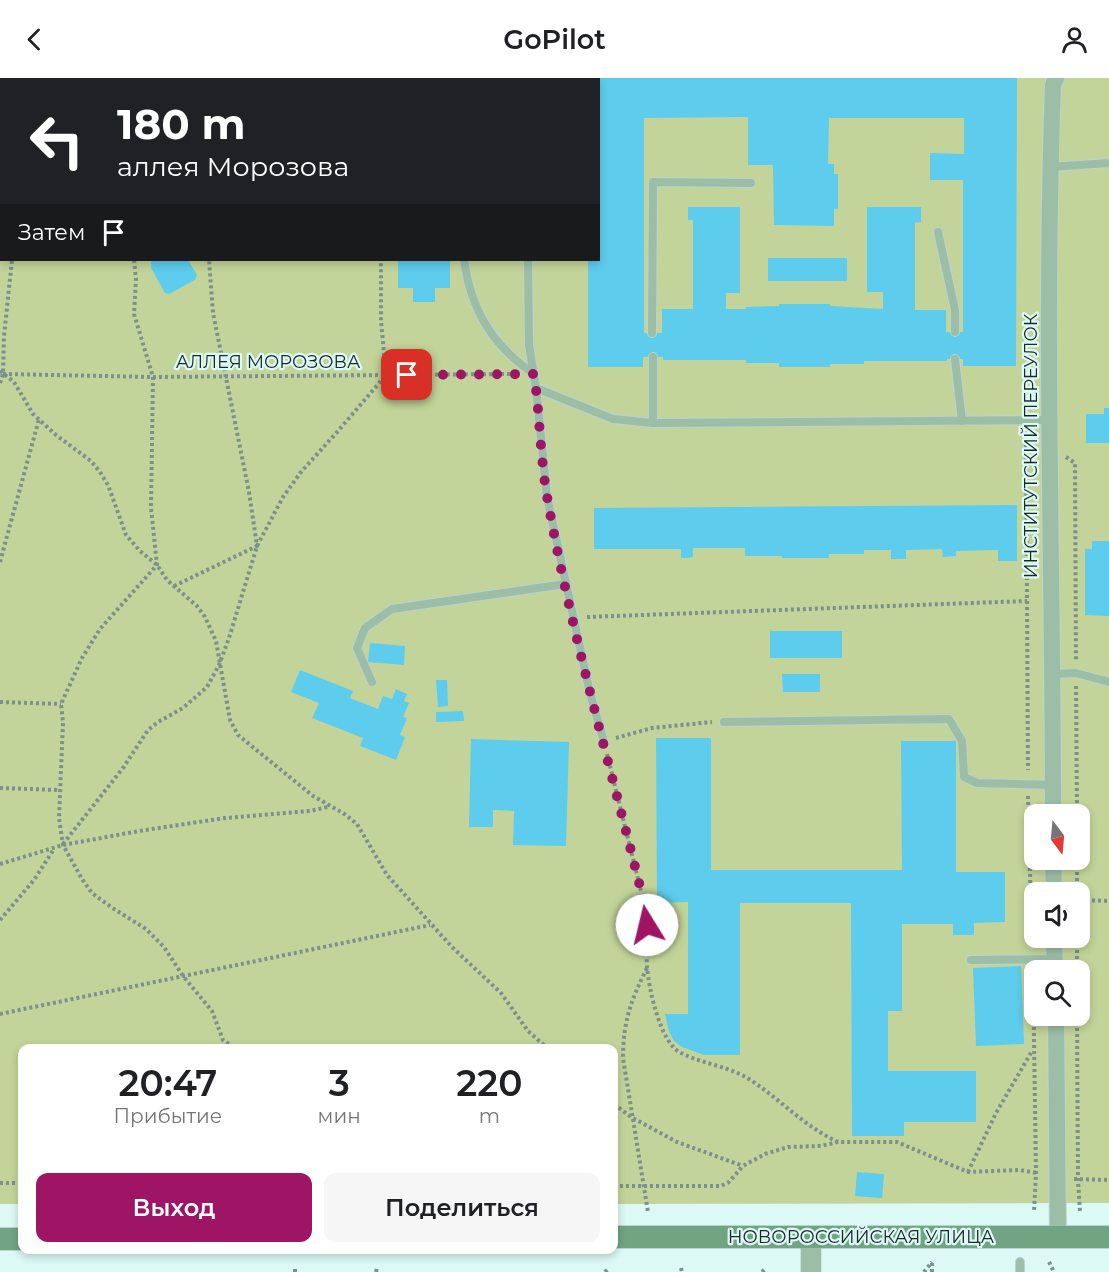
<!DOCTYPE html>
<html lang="ru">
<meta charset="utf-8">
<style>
:root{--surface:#fff;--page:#f6f6f6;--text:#202124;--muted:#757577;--accent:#9d1564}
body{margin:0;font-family:Montserrat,sans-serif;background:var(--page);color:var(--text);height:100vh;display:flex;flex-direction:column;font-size:22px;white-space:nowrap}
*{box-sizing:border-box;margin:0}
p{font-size:20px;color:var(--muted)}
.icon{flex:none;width:33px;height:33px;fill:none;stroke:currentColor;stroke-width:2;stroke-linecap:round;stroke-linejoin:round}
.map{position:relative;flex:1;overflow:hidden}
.panel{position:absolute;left:18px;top:966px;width:600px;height:210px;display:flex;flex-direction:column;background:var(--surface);border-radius:12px;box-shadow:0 3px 9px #0003}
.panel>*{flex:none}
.guide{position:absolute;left:0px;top:0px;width:600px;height:183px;box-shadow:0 3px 9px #0003;background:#202124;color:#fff;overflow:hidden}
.needle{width:39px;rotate:164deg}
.controls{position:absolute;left:1024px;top:726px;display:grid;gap:12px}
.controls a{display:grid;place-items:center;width:66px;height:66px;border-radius:12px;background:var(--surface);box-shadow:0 3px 9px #0003;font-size:30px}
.pin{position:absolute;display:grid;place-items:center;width:51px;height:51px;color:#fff;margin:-26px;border-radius:12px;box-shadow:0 3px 9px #0006}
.me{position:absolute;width:66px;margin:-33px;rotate:351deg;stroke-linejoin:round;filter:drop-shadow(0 0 4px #0008)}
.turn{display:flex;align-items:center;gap:21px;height:126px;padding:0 18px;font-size:27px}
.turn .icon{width:78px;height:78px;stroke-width:2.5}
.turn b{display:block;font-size:42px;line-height:51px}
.then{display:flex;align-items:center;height:57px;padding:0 18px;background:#0003;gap:12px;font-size:22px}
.eta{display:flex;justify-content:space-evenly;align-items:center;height:102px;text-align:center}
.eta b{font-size:36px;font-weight:600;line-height:42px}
.action{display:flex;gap:12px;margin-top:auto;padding:12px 18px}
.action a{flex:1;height:69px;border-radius:12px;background:var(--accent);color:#fff;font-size:24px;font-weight:600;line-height:69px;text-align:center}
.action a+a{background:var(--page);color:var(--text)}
header{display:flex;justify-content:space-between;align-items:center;height:78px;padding:0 18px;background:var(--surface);font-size:27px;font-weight:600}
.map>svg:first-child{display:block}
</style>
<header><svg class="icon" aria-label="back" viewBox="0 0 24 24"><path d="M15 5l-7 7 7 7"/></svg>GoPilot<svg class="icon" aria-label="person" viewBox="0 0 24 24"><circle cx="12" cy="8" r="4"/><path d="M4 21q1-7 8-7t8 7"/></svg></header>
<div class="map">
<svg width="1109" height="1194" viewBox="0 0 1109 1194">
<rect width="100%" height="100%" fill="#dcf9f5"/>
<path fill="#c3d49a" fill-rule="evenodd" d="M 0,0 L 1109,0 L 1109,1125 L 614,1126 L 614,970 L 22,970 L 22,1126 L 0,1126 ZM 2,2 L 598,2 L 598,182 L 2,182 ZM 1035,736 L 1080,736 L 1080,782 L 1035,782 ZM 1035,814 L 1080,814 L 1080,860 L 1035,860 ZM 1035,892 L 1080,892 L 1080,938 L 1035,938 Z"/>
<g fill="#5ecced" fill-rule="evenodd">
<path d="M 598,0 L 1017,0 L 1016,288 L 963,288 L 963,281 L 947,281 L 947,283 L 864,283 L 864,286 L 830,286 L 830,289 L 779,289 L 779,285 L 746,285 L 746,282 L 663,282 L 663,279 L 643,279 L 643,289 L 588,289 L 588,182 L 598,182 ZM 748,39 L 748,87 L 773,87 L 774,147 L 834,148 L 834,131 L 838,131 L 838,96 L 834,96 L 834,86 L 828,86 L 829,40 L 964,40 L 964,76 L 930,75 L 930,102 L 963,102 L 963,254 L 946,254 L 946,232 L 915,232 L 915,145 L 921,144 L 921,129 L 867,129 L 867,214 L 883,214 L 883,231 L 830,228 L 830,226 L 779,226 L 779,228 L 746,229 L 746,231 L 726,231 L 726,215 L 740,215 L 740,129 L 688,129 L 688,142 L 693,142 L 693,231 L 662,231 L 662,255 L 644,255 L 644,40 Z"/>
<rect x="768" y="180" width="79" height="23"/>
<polygon points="155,182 188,182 197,197 195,202 169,216 165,215 151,190 151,184"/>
<polygon points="398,182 450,182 450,210 435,210 435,224 413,224 413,210 398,210"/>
<polygon points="1104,330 1109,330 1109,365 1086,365 1086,336 1104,336"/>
<polygon points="1017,427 1017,483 998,483 998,472 956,473 956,478 943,479 942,471 906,472 906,481 891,481 891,472 864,472 864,476 829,476 829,480 782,480 782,478 745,478 745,470 693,470 693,479 687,480 681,480 681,471 594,471 594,430"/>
<polygon points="1092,463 1109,463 1109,538 1085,537 1085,471 1092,471"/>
<rect x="770" y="553" width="72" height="27"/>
<polygon points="370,565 405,568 404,587 368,584"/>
<polygon points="300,592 353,613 350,620 378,631 383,618 392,621 396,611 407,616 404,623 409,625 403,639 407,640 400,657 405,659 396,682 360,668 363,660 312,640 319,625 291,614"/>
<polygon points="782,596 820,596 820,614 783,614"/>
<polygon points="436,602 447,602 448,628 438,629"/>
<polygon points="463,633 464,643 436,644 436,634"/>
<polygon points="656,660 711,660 711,792 902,792 901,663 956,663 956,794 1005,794 1005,844 974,845 974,857 953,857 953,846 902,846 902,933 888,933 888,993 976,993 976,1044 904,1044 904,1058 852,1058 851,825 740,825 740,977 704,977 682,969 674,963 669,954 665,936 688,936 688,824 657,825"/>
<polygon points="471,661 569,664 566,768 513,767 514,733 493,732 493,749 469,749"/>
<polygon points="1021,888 1024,966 976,968 973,890"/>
<polygon points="857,1094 884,1096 882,1120 855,1118"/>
</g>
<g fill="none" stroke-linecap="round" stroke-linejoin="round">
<g stroke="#bad3d0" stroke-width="10">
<g id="service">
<polyline points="473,2 474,0"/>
<polyline points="526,2 526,0"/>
<polyline points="1050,89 1109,85"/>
<polyline points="938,154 955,232 955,254"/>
<path d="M 464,182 C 471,232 492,267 534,296"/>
<polyline points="528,182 529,267 536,310 613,341 653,345 1050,342"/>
<polyline points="652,255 653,104 751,105"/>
<polyline points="955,281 962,343"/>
<polyline points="536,310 547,419 590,615 604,664"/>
<polyline points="653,345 653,279"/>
<polyline points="1052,596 1076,595 1109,604"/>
<polyline points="372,604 357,570 365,550 392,531 566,506"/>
<polyline points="724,644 949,641 962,663 964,699 977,705 1053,707"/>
<polyline points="971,882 1055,881"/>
<polyline points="1020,1194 1020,1184"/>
</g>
</g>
<g stroke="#bad3d0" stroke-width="18">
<g id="minor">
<path d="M 1053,736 C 1053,494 1044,250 1053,7 L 1056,0"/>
<polyline points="1053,782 1054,814"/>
<polyline points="1054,860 1055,892"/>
<polyline points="1056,938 1058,1159"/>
</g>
</g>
<g stroke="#bad3d0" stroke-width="21">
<polyline id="tertiary" points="811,1159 811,1194"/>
</g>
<g stroke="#bad3d0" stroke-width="24">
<g id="secondary">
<polyline points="614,1159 1109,1159"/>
<polyline points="0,1161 22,1161"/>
</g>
</g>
<g stroke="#7d908e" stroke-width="4" stroke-dasharray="3 3" stroke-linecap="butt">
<polyline points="34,2 35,0"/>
<polyline points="138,2 139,0"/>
<polyline points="204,2 205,0"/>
<polyline points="404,2 409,0"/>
<polyline points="0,70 2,69"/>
<polyline points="134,182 136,201 134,236 153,299 151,430 157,487 100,551 82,580 61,626 63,644 59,740 63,767 82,801 92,815 111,829 146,851 164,869 183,898 212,933 223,962 235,970"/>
<polyline points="0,293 14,304 33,336 56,357 91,383 100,394 108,407 126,457 140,473 157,487 167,502 197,528 205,539 216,563 230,642 238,657 313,718 343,735 357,746 387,797 452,869 501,915 528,953 547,970"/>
<polyline points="3,296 153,299 512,296"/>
<polyline points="0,305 3,296 4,258 12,182"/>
<polyline points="1026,355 1028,692"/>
<polyline points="1066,379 1075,385 1076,583"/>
<polyline points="0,484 39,341"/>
<polyline points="174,508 257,468 249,414 213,235 209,182"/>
<polyline points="587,539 1027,523"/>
<polyline points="1076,608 1077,736"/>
<polyline points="0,624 61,626"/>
<polyline points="616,660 652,650 712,644"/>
<path d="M 607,676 L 644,825 C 647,846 646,867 647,889 C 649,911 660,965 681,975 C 703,986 728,988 749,1001 C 780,1021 805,1049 838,1064"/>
<polyline points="0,710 59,712"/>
<polyline points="1028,718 1032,869"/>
<polyline points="63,766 123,690 148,652 158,644 183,630 207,609 219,587 229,560 257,468 283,419 301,394 338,353 386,297 381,243 381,182"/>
<polyline points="1077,782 1077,814"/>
<polyline points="0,786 63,767 139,753 225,740 310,733 328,729"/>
<polyline points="1080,822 1109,823"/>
<polyline points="0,842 34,802 54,771"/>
<polyline points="1077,860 1077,892"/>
<path d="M 647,890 C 631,922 623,944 623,980 L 648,1134"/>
<polyline points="1033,895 1036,1095 1034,1134"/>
<polyline points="0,936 430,847"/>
<polyline points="1077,938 1078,1102 1080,1134"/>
<polyline points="614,1026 631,1039 677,1064 743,1088"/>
<polyline points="968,1094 996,1035 1032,973"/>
<polyline points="1074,1101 1109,1102"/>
<polyline points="0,1105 22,1105"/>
<polyline points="614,1108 721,1108 729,1104 743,1088 765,1076 788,1069 821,1068 838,1064 897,1064 968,1094 1019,1092 1037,1095"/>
<polyline points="1049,1184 1054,1194"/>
<polyline points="932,1185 932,1194"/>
<polyline points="681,1190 682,1194"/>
<polyline points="295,1194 295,1191"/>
<polyline points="376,1194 377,1190"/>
<polyline points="605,1194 609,1190"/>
<polyline points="762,1194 766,1190"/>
<polyline points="924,1194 932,1184"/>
</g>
<use href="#service" stroke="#9dbea6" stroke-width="8"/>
<use href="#minor" stroke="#9dbea6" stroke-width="16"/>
<use href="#tertiary" stroke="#9dbea6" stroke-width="20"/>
<use href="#secondary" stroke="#71a482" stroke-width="22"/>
</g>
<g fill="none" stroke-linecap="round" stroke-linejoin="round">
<path stroke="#9d1564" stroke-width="10" stroke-dasharray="0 18" d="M 407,297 L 534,296 C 540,337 540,378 547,418 C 571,556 611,689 644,825 L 647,847"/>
</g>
<g text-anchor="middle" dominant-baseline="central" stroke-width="4.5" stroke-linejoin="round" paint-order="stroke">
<g font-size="18" fill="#1d2726" stroke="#dcf9f5">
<text x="268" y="284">АЛЛЕЯ МОРОЗОВА</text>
<text transform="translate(1031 368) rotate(-90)">ИНСТИТУТСКИЙ ПЕРЕУЛОК</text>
<text x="861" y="1159">НОВОРОССИЙСКАЯ УЛИЦА</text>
</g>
</g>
</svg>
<div class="controls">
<a><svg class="needle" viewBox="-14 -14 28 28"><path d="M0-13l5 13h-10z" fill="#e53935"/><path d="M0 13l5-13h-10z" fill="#757577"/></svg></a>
<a><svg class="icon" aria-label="sound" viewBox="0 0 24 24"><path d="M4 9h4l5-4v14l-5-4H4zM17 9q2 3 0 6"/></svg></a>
<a><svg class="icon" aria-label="search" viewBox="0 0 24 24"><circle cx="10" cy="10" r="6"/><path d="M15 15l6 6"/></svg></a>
</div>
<div class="pin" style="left:407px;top:297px;background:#d93025"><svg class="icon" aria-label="arrive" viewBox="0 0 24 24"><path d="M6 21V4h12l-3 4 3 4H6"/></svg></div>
<svg class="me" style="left:647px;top:847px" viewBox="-20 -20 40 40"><circle r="19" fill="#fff"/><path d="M0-13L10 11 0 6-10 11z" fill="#9d1564"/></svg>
<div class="guide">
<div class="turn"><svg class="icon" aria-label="left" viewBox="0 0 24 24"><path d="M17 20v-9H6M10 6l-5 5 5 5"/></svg><div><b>180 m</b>аллея Морозова</div></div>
<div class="then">Затем<svg class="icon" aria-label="arrive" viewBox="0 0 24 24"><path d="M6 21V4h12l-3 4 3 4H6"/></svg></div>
</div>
<section class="panel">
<div class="eta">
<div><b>20:47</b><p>Прибытие</p></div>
<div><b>3</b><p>мин</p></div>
<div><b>220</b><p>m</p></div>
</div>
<div class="action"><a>Выход</a><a>Поделиться</a></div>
</section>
</div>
